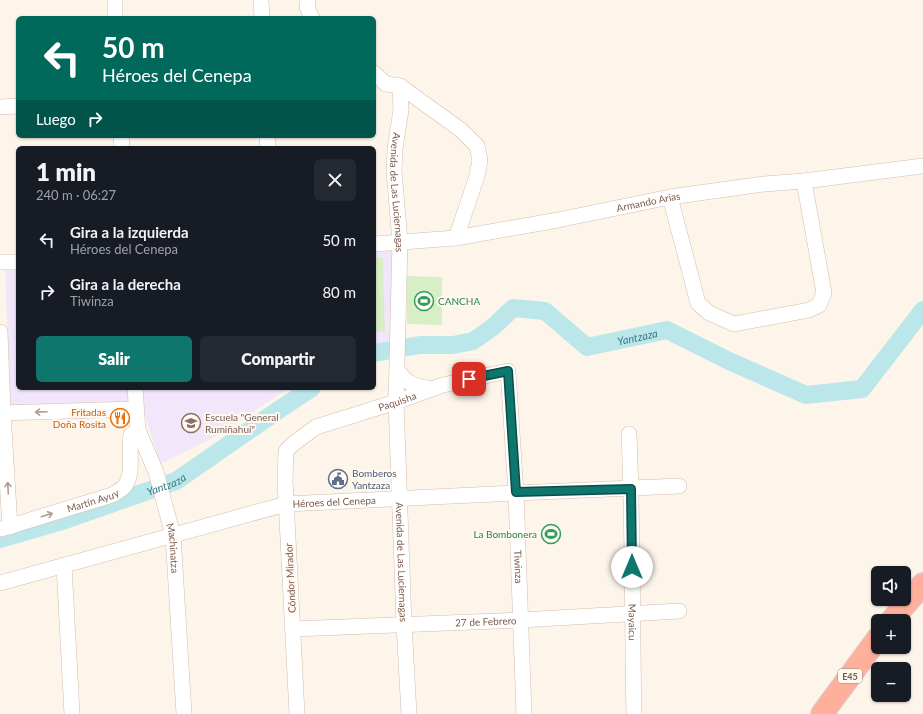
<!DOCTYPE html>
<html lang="es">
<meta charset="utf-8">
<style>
:root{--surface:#171b24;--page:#242831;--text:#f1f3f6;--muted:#9ea1a6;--accent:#0f766e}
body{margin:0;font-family:Lato,sans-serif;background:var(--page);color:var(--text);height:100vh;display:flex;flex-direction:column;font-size:15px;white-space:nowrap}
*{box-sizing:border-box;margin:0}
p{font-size:13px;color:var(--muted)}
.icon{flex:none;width:22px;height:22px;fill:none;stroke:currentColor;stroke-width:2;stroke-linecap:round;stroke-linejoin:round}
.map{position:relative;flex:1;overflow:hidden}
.panel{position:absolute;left:16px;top:146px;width:360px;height:244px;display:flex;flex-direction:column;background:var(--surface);border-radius:6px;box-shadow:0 1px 3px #0004}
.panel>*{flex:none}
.guide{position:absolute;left:16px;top:16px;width:360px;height:122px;border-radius:6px;box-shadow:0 1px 3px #0004;background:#00695c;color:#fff;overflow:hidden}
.buttons{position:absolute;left:871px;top:566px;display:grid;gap:8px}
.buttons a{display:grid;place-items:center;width:40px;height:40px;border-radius:6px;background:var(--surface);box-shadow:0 1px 3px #0004;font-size:20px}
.pin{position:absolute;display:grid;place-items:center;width:34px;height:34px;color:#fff;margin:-17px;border-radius:8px;box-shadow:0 2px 6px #0006}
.me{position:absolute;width:44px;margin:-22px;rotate:0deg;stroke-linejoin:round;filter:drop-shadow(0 0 3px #0008)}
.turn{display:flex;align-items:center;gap:14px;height:84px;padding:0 20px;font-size:18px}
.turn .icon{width:52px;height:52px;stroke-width:2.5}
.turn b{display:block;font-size:28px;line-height:34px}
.then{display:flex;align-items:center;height:38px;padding:0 20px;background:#0003;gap:8px;font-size:15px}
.round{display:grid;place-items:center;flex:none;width:42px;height:42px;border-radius:6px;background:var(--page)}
.head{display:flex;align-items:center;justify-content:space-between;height:68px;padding:0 20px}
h1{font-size:24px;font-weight:800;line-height:30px}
.action{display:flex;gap:8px;margin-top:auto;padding:8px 20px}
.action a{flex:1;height:46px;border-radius:6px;background:var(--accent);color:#fff;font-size:16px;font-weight:800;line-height:46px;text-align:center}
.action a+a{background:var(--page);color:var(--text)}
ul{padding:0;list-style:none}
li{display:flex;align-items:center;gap:12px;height:52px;padding:0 20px}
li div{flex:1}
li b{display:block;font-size:15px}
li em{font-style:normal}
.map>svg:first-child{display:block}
</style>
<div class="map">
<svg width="923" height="714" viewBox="0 0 923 714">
<rect width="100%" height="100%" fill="#fef5ea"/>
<g fill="#f2e6fb">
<polygon points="393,251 391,344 374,346 374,252"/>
<polygon points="5,269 18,269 18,388 129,388 129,401 10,406"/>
<polygon points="142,388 289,388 213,438 160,464 143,408"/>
</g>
<g fill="#d8efc6">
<polygon points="374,258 383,258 385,332 374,332"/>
<polygon points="407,276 442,277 442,325 407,324"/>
</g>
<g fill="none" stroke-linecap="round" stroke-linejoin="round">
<g stroke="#bbe7eb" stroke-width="18">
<path id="s1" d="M 374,353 L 420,345 L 453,345 L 473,341 L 493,327 L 513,308 L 545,311 L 587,347 L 667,330 L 729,361 L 806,395 L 862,389 L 923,310"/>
<path id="s2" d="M 0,539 L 65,520 L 176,481 L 280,409 L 312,388"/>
</g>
<g stroke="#d3bcad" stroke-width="16">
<g id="minor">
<polyline points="115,0 115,18"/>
<polyline points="261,0 262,18"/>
<polyline points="308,0 307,7 312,18"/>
<polyline points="374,73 386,84 400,86 461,130 477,146 480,160 477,176 456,238"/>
<path id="s3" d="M 400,86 L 401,110 L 395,148 L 394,171 L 400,242 L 396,402 L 404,624 L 409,714"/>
<polyline points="0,107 18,106"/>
<polyline points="121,136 122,148"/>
<polyline points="267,136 268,148"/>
<polyline points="670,197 698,303 709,313 734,324 809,310 819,305 824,293 804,181"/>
<path id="s4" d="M 374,244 L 456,238 L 558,220 L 670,197 L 764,184 L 804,181 L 923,166"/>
<polyline points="0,262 18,262"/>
<polyline points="0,332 3,413 10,527"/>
<path d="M 397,369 C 406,384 414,386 431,389"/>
<path id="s5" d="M 135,388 L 138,430 L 156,472 L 173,535 L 184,714"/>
<polyline points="0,413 136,409"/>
<path id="s6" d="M 629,434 C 633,527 632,621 634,714"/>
<path id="s7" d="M 1,529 L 112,495 C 115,493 119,491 123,488 C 135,477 128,451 131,435 L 138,430"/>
<polyline points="64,565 72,714"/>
<path id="s8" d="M 0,583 L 286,504 L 516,493 L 679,486"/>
<path id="s9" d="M 293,629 L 521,620 L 679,611"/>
<path id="s10" d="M 297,714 L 285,480 L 286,451 L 293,444 L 316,427 L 396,402 L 443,385 L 508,371 L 516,493 L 524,714"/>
</g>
</g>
<g stroke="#dbd1cc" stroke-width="24">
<g id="highway">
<polyline points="891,621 923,584"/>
<polyline points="822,714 878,638"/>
</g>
</g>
<use href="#minor" stroke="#fff" stroke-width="15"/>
<use href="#highway" stroke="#feb09c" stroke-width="22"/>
</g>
<defs><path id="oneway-shaft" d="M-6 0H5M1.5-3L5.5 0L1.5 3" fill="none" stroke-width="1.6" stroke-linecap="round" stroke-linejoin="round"/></defs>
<g stroke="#b19b92">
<use href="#oneway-shaft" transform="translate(41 412) rotate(178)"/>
<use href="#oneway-shaft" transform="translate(8 488) rotate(-93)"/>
<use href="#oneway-shaft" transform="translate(47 515) rotate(-17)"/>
</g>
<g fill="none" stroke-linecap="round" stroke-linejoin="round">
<g stroke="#0a4d48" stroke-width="10">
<polyline id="route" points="469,379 508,371 516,492 631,489 632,567"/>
</g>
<use href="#route" stroke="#0f766e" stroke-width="7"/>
</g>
<defs>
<g id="stadium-ring" transform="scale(1)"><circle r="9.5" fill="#fff9f2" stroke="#2e9e5b" stroke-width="1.5"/><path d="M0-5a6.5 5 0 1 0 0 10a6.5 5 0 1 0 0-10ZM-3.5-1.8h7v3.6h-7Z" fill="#2e9e5b"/></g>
<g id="restaurant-ring" transform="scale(1)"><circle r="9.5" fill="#fff9f2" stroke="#e8710a" stroke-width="1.5"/><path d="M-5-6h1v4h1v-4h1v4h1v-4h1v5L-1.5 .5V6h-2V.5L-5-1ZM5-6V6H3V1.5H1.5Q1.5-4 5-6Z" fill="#e8710a"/></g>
<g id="school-ring" transform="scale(1)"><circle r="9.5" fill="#fff9f2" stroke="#8d6e63" stroke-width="1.5"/><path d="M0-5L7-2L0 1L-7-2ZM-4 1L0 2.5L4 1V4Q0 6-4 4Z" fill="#8d6e63"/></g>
<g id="civic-ring" transform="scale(1)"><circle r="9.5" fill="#fff9f2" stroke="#5c6f8a" stroke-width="1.5"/><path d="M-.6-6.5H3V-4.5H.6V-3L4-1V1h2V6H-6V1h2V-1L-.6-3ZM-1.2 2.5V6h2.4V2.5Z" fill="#5c6f8a"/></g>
</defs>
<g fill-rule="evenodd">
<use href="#stadium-ring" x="424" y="301"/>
<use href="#restaurant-ring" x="120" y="418"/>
<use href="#school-ring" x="191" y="423"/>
<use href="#civic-ring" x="338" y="479"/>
<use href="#stadium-ring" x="551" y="534"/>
</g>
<g text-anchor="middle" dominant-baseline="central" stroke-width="4" stroke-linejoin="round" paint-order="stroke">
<rect fill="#fff9f2" stroke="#a4897c" stroke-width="1" x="838" y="669" width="24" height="14" rx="3"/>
<g font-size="9" font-weight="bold" fill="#7d5949">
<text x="850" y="676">E45</text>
</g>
<g font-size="10" fill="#7d5949" stroke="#fff9f2">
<text stroke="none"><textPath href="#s3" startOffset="107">Avenida de Las Luciernagas</textPath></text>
<text stroke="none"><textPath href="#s4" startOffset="278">Armando Arias</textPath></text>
<text stroke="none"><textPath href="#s10" startOffset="387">Paquisha</textPath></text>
<text stroke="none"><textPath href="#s7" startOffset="96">Martín Ayuy</textPath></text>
<text stroke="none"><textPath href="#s8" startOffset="345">Héroes del Cenepa</textPath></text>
<text stroke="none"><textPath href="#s5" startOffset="166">Machinatza</textPath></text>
<text stroke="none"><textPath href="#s3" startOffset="477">Avenida de Las Luciernagas</textPath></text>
<text stroke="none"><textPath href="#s10" startOffset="698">Tiwinza</textPath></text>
<text transform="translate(290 578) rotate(-93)">Cóndor Mirador</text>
<text stroke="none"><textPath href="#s9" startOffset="193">27 de Febrero</textPath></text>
<text stroke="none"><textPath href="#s6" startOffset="188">Mayaicu</textPath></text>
</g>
<g font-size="10" fill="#27864d" stroke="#fff9f2" text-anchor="start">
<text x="438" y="301">CANCHA</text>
<text x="537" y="534" text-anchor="end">La Bombonera</text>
</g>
<g font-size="10" fill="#c56008" stroke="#fff9f2" text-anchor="end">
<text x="106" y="412">Fritadas<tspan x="106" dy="12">Doña Rosita</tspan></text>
</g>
<g font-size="10" fill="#785e54" stroke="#fff9f2" text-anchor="start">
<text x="205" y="417">Escuela "General<tspan x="205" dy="12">Rumiñahui"</tspan></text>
</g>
<g font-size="10" fill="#4e5e75" stroke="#fff9f2" text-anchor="start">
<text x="352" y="473">Bomberos<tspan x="352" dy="12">Yantzaza</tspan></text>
</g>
<g font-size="11" font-style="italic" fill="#3a7b83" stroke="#fff9f2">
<text stroke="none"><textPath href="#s1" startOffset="291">Yantzaza</textPath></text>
<text stroke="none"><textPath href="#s2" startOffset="175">Yantzaza</textPath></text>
</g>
</g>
</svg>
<div class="buttons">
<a><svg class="icon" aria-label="sound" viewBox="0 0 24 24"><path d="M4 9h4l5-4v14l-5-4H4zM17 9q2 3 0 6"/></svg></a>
<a>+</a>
<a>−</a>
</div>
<div class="pin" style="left:469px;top:379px;background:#d93025"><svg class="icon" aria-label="arrive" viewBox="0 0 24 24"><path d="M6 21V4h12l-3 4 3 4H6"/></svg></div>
<svg class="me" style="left:632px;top:567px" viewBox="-20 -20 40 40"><circle r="19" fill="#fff"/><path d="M0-13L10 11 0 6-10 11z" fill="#0f766e"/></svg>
<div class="guide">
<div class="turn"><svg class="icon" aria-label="left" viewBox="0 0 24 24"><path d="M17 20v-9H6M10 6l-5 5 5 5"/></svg><div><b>50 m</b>Héroes del Cenepa</div></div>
<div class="then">Luego<svg class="icon" aria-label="right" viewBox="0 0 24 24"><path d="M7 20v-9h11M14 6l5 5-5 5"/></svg></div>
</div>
<section class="panel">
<div class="head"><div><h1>1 min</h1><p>240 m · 06:27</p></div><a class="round"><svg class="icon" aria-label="close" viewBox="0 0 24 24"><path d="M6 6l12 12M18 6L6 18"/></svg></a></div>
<ul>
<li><svg class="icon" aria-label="left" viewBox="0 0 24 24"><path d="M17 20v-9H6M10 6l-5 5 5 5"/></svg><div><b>Gira a la izquierda</b><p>Héroes del Cenepa</p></div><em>50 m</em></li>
<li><svg class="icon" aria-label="right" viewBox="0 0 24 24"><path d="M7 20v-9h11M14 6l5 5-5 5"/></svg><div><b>Gira a la derecha</b><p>Tiwinza</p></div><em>80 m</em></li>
</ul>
<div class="action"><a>Salir</a><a>Compartir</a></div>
</section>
</div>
